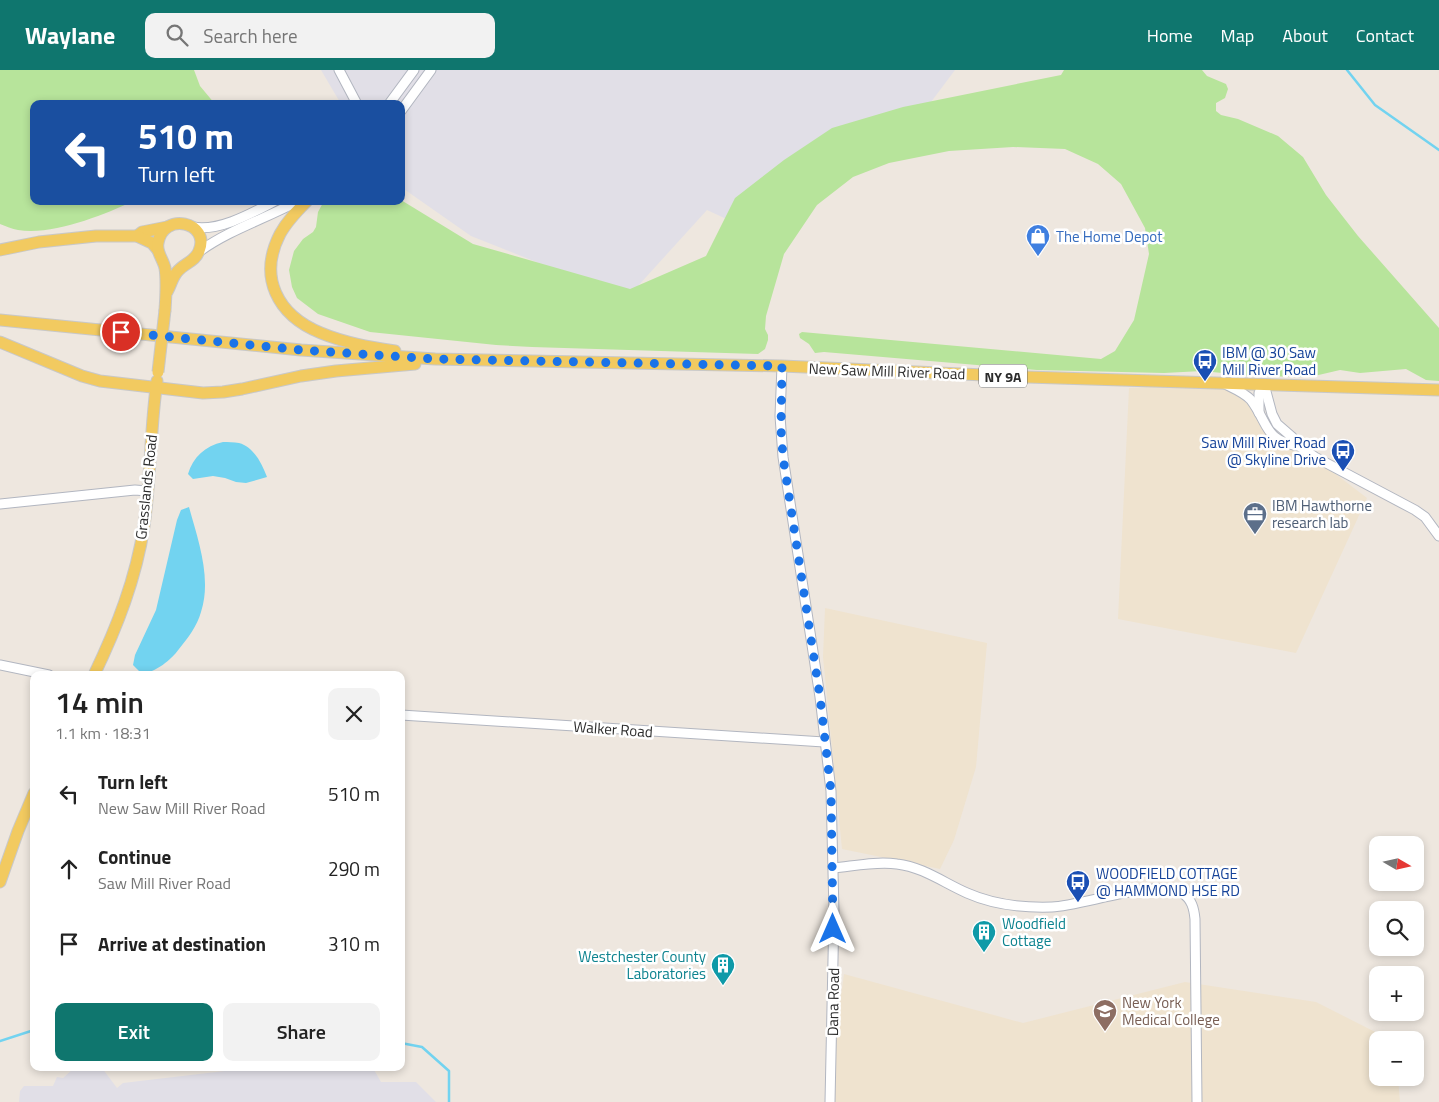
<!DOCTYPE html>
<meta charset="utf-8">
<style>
:root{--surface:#fff;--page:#f2f2f2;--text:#222;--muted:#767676;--accent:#0f766e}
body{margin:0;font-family:"Titillium Web",sans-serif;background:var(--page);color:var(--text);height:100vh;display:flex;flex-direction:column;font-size:19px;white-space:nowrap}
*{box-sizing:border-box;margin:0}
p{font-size:16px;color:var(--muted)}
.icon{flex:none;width:28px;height:28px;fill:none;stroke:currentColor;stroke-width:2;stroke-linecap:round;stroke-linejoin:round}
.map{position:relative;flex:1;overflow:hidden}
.details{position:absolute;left:30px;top:601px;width:375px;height:400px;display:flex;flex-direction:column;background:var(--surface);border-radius:10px;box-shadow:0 2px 8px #0003}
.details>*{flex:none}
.banner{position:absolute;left:30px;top:30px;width:375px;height:105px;border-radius:10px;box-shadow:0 2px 8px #0003;background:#1a4fa0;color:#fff;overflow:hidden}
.needle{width:32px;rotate:99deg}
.buttons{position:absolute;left:1369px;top:766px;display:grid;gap:10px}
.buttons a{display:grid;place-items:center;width:55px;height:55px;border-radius:10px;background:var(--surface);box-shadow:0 2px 8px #0003;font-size:25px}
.pin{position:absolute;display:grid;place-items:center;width:42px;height:42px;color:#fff;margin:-21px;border:2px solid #fff;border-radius:50%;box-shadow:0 1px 5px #0007}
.me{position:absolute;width:55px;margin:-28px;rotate:0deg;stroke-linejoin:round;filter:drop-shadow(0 0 4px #0008)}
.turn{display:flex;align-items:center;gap:18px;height:105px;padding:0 25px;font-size:22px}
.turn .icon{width:65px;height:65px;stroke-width:2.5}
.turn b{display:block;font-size:35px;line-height:42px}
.round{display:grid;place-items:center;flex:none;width:52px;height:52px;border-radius:10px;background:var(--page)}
.head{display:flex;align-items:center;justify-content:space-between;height:85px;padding:0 25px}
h1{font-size:30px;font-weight:600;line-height:38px}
.primary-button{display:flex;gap:10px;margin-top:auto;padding:10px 25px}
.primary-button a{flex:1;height:58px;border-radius:10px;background:var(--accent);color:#fff;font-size:20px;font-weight:600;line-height:58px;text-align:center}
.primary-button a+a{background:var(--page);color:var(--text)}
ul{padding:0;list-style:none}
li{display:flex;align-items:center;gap:15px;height:75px;padding:0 25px}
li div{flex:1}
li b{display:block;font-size:19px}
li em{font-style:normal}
header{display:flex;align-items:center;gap:30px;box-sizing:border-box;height:70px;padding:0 25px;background:var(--accent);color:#fff}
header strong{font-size:24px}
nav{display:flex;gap:28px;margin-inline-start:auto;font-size:18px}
.search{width:350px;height:45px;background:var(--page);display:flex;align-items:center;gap:12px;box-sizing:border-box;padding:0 18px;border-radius:10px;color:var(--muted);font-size:19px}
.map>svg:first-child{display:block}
</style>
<header>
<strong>Waylane</strong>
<div class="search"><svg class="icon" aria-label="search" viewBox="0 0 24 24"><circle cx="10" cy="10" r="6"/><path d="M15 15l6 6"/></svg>Search here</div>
<nav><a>Home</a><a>Map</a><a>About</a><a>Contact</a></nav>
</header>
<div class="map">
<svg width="1439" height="1032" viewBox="0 0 1439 1032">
<rect width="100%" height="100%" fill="#eee7df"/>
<g fill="#e1dfe7">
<polygon points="321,0 955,0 925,40 735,153 707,140 627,228 471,166 401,117 401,34 341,34"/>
<polygon points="76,998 102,998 117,1018 123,1013 250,998 373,998 381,1012 416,1012 436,1032 19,1032 20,1021 24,1016 53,1016 57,1007 63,1008 73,999"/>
</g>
<g fill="#efe3cf">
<polygon points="1223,313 1299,376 1367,428 1296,583 1118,549 1129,318"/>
<polygon points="825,538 987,573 976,697 954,770 940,799 842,779 823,587"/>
<polygon points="844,904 1023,953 1185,912 1316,932 1391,970 1378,970 1378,1008 1398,1008 1400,1032 826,1032"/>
</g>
<g fill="#b7e49b">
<path d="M 0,0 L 194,0 L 200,16 L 215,34 L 34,34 L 34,131 L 134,131 C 103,145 52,166 18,160 C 12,159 6,156 0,154 Z"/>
<polygon points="1064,0 1202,0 1207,6 1226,14 1228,19 1225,28 1216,33 1216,41 1221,45 1238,49 1278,66 1303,87 1326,125 1358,166 1439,258 1439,311 1426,310 1406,299 1360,303 1340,300 1310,307 1253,306 1202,301 1164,303 1037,300 824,282 815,283 809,274 800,268 799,264 802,262 1101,289 1115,281 1134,250 1149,184 1145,158 1121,114 1098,94 1065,79 1013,77 949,81 889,93 853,107 817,135 784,184 766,246 765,259 768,265 768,270 765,279 758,284 532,277 496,275 370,262 318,244 297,228 292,217 289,200 294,181 303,169 313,162 316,157 318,142 324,131 401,131 401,130 473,174 630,219 706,186 735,128 784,90 832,58 903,37 1061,5"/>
</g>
<g fill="#72d3f0">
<path d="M 223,372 C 228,372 234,372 239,373 C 254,377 262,394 267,407 L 246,413 L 236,412 L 225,408 L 213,406 L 193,409 L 188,404 C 193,387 205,376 223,372 Z"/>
<path d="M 189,437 C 198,470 212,508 201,542 C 197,556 188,568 179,579 C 171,590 156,602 142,604 L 133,595 L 135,585 L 156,540 L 177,450 L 181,440 Z"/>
</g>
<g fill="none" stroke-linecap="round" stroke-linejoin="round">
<g stroke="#72d3f0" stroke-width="2.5">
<polyline points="1347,0 1375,35 1439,80"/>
<polyline points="0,971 34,960"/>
<polyline points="401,973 422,977 449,1001 449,1032"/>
</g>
<g stroke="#b2b6c0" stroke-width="11">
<g id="minor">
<polyline points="339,0 357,34"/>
<polyline points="389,34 414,0"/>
<polyline points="401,41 431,0"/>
<path d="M 193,157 C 219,162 252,143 275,131"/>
<path d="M 200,181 C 231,159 265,149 298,131"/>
<polyline points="782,296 780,346 783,387 820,627 831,721 834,842 830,1032"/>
<path d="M 1225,314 C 1233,318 1245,323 1251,330 C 1269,354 1264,371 1299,376"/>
<polyline points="1264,314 1272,344 1277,354 1292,367 1299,376 1315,387 1415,440 1425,447 1439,466"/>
<polyline points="1259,343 1259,323 1264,314"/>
<polyline points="0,434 135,420 147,421"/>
<polyline points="0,595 49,605"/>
<polyline points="401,645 824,672"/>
<path d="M 833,798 C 854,796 876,791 897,794 C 923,797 944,813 967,823 C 994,835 1022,838 1052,837 C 1082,836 1158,808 1182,823 C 1192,829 1194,839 1195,849 L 1197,1032"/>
</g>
</g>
<g stroke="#c8c8c8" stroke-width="13">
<g id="major">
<path d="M 307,131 C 297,141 287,151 280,164 C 258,207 277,245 321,263 C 345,273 370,277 395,281"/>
<polyline points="137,166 142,162 167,157"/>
<polyline points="0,180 39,172 96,166 137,166 152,173 157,179"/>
<path d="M 165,240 C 166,226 167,211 165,198 C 163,189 156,182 158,173 C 163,141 211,152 199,181 C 195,192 184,193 177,202 C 172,208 171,215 167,222"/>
<polyline points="0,250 301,280 435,289 782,296 1027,307 1439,320"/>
<polyline points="0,272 82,306 100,311 203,323 223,322 242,319 301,306 336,301 415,294"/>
<path d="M 94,605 C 117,557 136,509 144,456 C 151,408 150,359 157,311"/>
<polyline points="0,812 18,761 34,723"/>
</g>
</g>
<use href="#minor" stroke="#fff" stroke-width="9"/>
<use href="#major" stroke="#f2ca60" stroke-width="11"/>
<g stroke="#c8c8c8" stroke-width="13" stroke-linecap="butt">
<polyline id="major-bridge" points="158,302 165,240"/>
</g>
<use href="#major-bridge" stroke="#f2ca60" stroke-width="11"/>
</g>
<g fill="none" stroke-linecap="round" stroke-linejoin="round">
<polyline stroke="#1a73e8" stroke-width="9" stroke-dasharray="0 16.2" points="121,262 301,280 435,289 782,296 781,359 783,387 820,627 831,721 833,859"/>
</g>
<defs>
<g id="shop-pin" transform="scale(1.25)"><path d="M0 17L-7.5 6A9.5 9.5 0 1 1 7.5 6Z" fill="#3f7fe0" stroke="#fff"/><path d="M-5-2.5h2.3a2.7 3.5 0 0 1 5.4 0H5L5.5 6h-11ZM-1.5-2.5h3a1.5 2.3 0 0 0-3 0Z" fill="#fff"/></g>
<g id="bus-pin" transform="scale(1.25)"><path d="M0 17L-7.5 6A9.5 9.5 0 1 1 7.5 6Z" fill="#1a4fb4" stroke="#fff"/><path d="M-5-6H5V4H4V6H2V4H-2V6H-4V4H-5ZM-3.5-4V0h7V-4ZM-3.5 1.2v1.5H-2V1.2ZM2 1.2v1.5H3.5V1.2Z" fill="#fff"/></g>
<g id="office-pin" transform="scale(1.25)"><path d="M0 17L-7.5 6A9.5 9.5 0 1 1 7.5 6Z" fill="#5c6f8a" stroke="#fff"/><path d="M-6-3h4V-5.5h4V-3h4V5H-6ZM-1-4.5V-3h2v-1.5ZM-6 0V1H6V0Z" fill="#fff"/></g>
<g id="building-pin" transform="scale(1.25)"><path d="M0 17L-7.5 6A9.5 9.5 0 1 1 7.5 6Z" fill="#0f9aa8" stroke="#fff"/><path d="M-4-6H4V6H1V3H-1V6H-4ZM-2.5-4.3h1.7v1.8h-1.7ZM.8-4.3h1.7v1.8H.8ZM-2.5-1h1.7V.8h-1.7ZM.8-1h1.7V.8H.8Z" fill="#fff"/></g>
<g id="university-pin" transform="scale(1.25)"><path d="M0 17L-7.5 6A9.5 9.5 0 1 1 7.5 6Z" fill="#8d6e63" stroke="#fff"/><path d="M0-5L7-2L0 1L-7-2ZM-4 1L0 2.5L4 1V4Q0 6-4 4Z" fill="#fff"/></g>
</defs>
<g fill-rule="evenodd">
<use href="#shop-pin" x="1038" y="166"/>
<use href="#bus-pin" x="1205" y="291"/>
<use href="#bus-pin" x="1343" y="381"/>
<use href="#office-pin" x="1255" y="444"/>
<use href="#bus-pin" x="1078" y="812"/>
<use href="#building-pin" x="984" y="862"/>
<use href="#building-pin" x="723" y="895"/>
<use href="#university-pin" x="1105" y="941"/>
</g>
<g text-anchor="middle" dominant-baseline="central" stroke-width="5" stroke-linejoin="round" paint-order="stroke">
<rect fill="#fff" stroke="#6b6b6b" stroke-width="1" x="979" y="294.5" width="48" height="23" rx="4"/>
<g font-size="14" font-weight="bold" fill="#2c2c2c">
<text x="1003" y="306">NY 9A</text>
</g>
<g font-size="15" fill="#366cbe" stroke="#fff" text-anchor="start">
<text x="1056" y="166">The Home Depot</text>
</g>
<g font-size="15" fill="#164399" stroke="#fff" text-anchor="start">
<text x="1222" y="282">IBM @ 30 Saw<tspan x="1222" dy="17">Mill River Road</tspan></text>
<text x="1326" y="372" text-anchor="end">Saw Mill River Road<tspan x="1326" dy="17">@ Skyline Drive</tspan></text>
<text x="1096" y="803">WOODFIELD COTTAGE<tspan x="1096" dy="17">@ HAMMOND HSE RD</tspan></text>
</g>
<g font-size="15" fill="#2c2c2c" stroke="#fff">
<text transform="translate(887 301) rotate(2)">New Saw Mill River Road</text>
<text transform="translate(146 417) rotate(-84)">Grasslands Road</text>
<text transform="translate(613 659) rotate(4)">Walker Road</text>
<text transform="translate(833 932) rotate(-89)">Dana Road</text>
</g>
<g font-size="15" fill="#4e5e75" stroke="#fff" text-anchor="start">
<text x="1272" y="435">IBM Hawthorne<tspan x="1272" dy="17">research lab</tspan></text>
</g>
<g font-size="15" fill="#0d838f" stroke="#fff" text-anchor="start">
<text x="1002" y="853">Woodfield<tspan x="1002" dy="17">Cottage</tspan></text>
<text x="706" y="886" text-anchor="end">Westchester County<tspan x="706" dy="17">Laboratories</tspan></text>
</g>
<g font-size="15" fill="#785e54" stroke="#fff" text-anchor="start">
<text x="1122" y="932">New York<tspan x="1122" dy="17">Medical College</tspan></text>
</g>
</g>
</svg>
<div class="buttons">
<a><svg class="needle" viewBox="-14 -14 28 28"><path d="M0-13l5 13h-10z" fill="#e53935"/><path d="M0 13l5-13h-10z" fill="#767676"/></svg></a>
<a><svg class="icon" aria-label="search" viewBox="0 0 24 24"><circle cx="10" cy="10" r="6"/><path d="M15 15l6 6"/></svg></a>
<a>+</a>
<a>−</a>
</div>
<div class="pin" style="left:121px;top:262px;background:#d93025"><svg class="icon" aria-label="arrive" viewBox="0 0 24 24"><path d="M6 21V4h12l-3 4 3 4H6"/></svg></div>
<svg class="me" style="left:833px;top:859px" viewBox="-20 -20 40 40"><path d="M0-17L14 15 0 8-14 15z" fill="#1a73e8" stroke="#fff" stroke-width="4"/></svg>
<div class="banner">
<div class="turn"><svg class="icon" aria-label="left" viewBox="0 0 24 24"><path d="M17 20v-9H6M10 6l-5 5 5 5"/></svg><div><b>510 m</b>Turn left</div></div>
</div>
<section class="details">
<div class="head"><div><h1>14 min</h1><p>1.1 km · 18:31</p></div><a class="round"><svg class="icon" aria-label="close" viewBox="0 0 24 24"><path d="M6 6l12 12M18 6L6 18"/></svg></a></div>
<ul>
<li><svg class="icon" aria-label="left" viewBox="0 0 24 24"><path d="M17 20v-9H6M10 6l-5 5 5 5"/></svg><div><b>Turn left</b><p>New Saw Mill River Road</p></div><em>510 m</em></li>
<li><svg class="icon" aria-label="ahead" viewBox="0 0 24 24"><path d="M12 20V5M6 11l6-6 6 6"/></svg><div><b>Continue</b><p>Saw Mill River Road</p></div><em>290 m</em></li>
<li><svg class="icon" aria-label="arrive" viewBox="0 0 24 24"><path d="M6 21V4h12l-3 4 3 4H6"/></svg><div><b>Arrive at destination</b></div><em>310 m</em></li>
</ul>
<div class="primary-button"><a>Exit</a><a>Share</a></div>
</section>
</div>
